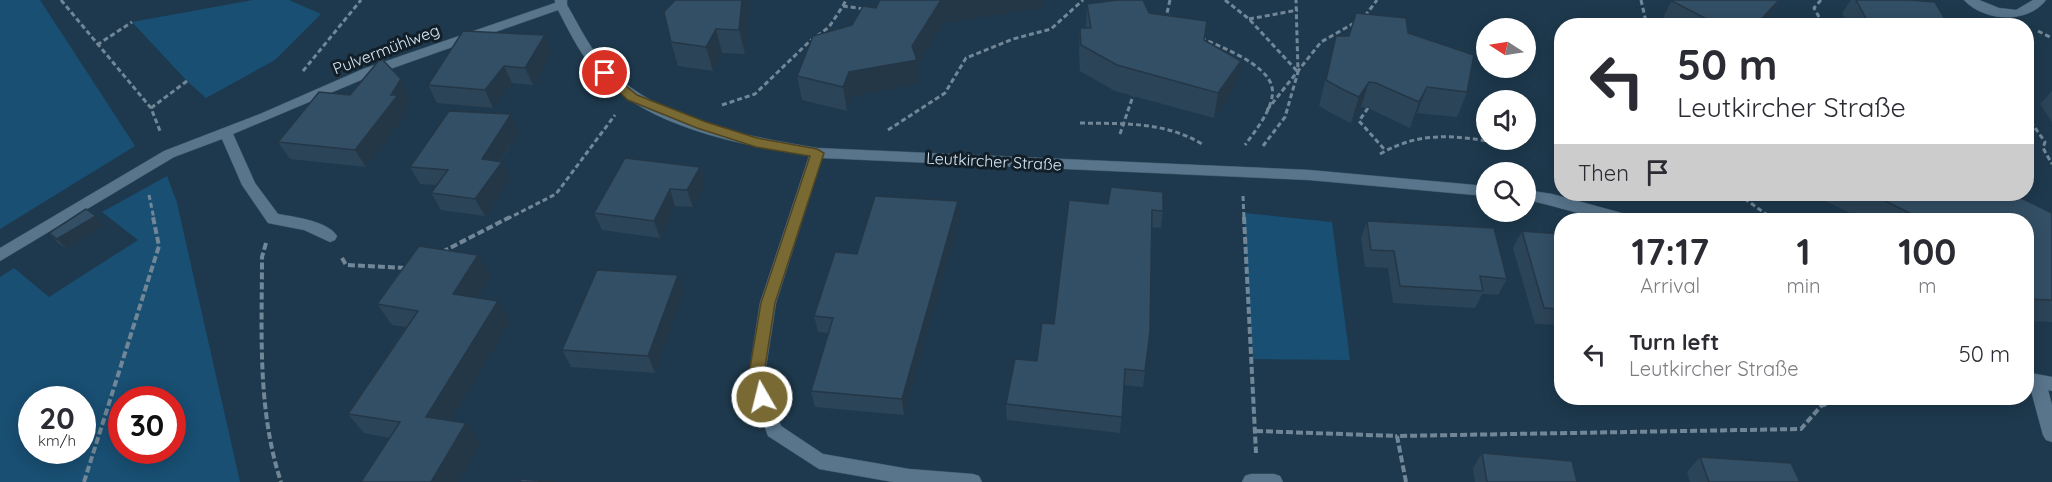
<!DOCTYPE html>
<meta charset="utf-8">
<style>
:root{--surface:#fff;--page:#f2f2f3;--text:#2b2b33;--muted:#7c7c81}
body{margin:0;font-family:Quicksand,sans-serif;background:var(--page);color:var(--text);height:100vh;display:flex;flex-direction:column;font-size:22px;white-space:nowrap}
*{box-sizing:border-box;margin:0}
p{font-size:20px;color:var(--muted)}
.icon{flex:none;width:33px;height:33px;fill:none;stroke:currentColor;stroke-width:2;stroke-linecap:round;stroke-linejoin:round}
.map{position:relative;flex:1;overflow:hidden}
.side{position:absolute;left:1554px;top:213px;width:480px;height:192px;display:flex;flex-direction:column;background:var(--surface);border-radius:24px;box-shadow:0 3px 15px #0003}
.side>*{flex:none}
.top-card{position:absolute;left:1554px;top:18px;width:480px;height:183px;border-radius:24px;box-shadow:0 3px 15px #0003;background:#fff;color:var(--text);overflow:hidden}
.needle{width:39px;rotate:282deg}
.buttons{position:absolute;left:1476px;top:18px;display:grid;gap:12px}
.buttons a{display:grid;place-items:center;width:60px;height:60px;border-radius:50%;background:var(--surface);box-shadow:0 3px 15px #0003;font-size:30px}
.speed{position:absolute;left:18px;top:386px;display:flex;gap:12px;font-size:30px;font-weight:700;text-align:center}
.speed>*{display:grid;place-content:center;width:78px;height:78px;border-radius:50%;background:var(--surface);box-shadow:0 3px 15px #0003;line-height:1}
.speed small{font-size:15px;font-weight:400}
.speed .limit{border:9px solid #d22;background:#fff;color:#111}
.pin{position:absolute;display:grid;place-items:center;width:51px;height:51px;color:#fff;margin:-26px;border:3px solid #fff;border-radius:50%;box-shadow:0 2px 6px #0007}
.me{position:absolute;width:66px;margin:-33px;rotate:352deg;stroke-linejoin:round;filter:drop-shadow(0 0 4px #0008)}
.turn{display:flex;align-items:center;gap:21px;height:126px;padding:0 24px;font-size:27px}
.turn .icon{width:78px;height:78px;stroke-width:2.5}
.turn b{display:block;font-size:42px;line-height:51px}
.then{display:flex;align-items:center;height:57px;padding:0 24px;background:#0003;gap:12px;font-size:22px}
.eta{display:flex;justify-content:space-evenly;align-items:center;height:102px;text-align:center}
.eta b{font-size:36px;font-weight:800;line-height:42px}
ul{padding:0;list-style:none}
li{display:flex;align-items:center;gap:18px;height:78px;padding:0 24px}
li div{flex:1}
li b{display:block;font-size:22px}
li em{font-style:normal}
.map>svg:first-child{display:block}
</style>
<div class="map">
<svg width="2052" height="482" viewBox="0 0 2052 482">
<rect width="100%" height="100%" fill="#1e394d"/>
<g fill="#194f73" fill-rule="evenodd">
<polygon points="0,0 40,0 135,146 0,229"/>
<polygon points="253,0 289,0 321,14 275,60 206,98 187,81 132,22"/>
<path d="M 167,176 L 177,203 L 240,482 L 0,482 L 0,277 L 14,268 L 49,297 L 138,240 L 102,212 ZM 32,399 L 82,399 L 82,450 L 32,450 ZM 122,399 L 172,399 L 172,450 L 122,450 Z"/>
<polygon points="1244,213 1332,222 1350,360 1253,359"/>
</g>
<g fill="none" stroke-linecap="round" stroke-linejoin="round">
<g stroke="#3f5869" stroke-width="1">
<g id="minor">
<path d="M 555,0 L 567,0 L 567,5 C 580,27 591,52 610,70 C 663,122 747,136 817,148 L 1309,170 L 1486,186 L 1486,196 L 1309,180 L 822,158 L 776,303 L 764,380 L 781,426 L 823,454 L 909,469 L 973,474 L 979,476 L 982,482 L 893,482 L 819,469 L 768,436 L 748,380 L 760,303 L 809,156 C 739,144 653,129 600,76 C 582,58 570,33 558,10 L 373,75 L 233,134 L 255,183 L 278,214 C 294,217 328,221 337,236 L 335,240 L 330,242 L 304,230 L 268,223 L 242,185 L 222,139 L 174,157 L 0,261 L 0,248 L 164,151 L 260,114 L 363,69 L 555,3 Z"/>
<path d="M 1964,0 L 1979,0 L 1999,8 L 2016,10 L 2033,0 L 2046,0 C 2028,24 1984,22 1964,0 Z"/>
<path d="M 1526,190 L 1552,194 L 1629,215 L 1634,216 L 1636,220 C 1600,224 1562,206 1526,200 Z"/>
<polygon points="2026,372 2052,377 2052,391 2048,390 2052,405 2052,442 2046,440 2043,435 2030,387 2026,386"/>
<polygon points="1251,474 1274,474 1280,476 1283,482 1242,482 1245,476"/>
</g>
</g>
<g stroke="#718798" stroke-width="3" stroke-dasharray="5 3" stroke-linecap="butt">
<polyline points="61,0 151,108 160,131"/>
<polyline points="1170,0 1167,13 1170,18"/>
<polyline points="1225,0 1249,19 1297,71"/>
<polyline points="1641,0 1647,26"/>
<polyline points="1821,0 1814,8 1824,26"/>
<polyline points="843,6 846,0"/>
<polyline points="1365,16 1377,0"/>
<polyline points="1942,18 1954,26"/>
<polyline points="1249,19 1298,10"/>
<polyline points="2038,31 2052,38"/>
<polyline points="817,36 829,27 843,6 864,9"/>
<path d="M 1201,38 C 1221,47 1267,64 1272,87 C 1276,106 1255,131 1245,145"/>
<polyline points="97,45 132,22"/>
<polyline points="303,71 361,0"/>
<polyline points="722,105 755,94 811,40 814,40"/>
<polyline points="151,108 187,81"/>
<polyline points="1368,108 1359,121 1385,150"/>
<polyline points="1267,110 1321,42 1356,22"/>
<polyline points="2026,115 2045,142 2043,148 2052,164"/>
<path d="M 1080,123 C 1122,124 1164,121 1202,144"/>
<polyline points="888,130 945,93 966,58 1013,39 1051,29 1083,0"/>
<polyline points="1120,134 1133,96"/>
<polyline points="1263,146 1285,117 1298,72 1296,0"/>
<path d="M 1380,154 C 1422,130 1456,136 1501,143"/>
<polyline points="1738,194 1773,219"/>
<polyline points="149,195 154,219"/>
<polyline points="1243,196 1244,219"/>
<polyline points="507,219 556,194 615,115"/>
<polyline points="1846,219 1849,213"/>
</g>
<g stroke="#718798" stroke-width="4" stroke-dasharray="7 3" stroke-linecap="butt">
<polyline points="1244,217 1256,453"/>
<polyline points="1770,217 1774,220"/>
<polyline points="1846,220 1847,217"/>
<path d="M 266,243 L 262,257 C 262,332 257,409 281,482"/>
<polyline points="442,252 510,217"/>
<polyline points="342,258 346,265 406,268"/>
<polyline points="1894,398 2010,401"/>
<polyline points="1256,431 1397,436"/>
<polyline points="84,482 159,246 153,217"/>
<polyline points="1406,482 1397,436 1801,429 1821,406 1842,398"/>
</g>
<use href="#minor" fill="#58758c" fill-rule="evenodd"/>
</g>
<g fill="#2c4457">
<polygon points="675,0 750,0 745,54 722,53 713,71 678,66 671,42"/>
<polygon points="880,0 1044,0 1041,3 1041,8 944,23 918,65 920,84 853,96 847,111 802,100 797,76 852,25 876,8"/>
<polygon points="1672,0 1780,0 1771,15 1761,26 1677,26 1663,18"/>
<polygon points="1851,0 1856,0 1949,26 1849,26 1842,13"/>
<polygon points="1087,4 1149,13 1204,40 1236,86 1214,118 1115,91 1080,71 1079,54 1080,28 1086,28"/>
<polygon points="1408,33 1467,92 1457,117 1417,113 1410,128 1368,108 1361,107 1351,123 1335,115 1319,106 1336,36 1349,36"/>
<polygon points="545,35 552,52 533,85 512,83 493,108 437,103 428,85"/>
<polygon points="401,79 411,97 405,106 408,112 366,167 290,159 278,142 350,95"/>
<polygon points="2052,91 2052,122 2040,104"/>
<polygon points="511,114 519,132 500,162 511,179 485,216 441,210 431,193 437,185 420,184 410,167"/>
<polygon points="700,167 705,184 693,207 675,206 660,238 602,230 594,213"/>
<polygon points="1811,194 2013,194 2052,213 2052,322 2026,321 2026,220 1864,220"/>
<polygon points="1069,200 1163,211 1161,228 1151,227 1145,371 1143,387 1124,385 1120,433 1007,420 1006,404 1037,361 1054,324"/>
<polygon points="96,216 105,225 67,249 58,243 49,233"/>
<polygon points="959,219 904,415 815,407 811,391 828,333 818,332 814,316 857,254"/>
<polygon points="1367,221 1507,279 1498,295 1482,294 1475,308 1393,303 1388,268 1365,267 1361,238"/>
<polygon points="1522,231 1562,234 1562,325 1535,324 1513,248"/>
<polygon points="478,255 491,276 477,298 510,322 450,421 466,423 480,443 458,482 361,482 390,438 364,433 348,414 406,327 392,325 377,304"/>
<polygon points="684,292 655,373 571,367 562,350"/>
<polygon points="1482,453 1577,482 1475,482 1473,468"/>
<polygon points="1700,457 1800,482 1690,482 1687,472"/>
</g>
<g fill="#243747">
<polygon points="742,0 750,0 745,54 739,30"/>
<polygon points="941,0 1044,0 1041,3 1041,8 944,23 918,65 920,84 853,96 847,111 843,87 849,72 912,46"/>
<polygon points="1779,0 1771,15 1761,26 1755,26"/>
<polygon points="716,29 722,53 713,71 706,47"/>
<polygon points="545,35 552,52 533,85 525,68"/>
<polygon points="1241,61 1236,86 1214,118 1218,93"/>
<polygon points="504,66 512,83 493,108 485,90"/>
<polygon points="401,79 411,97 405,106 408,112 366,167 355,150"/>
<polygon points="1369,82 1361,107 1351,123 1359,97"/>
<polygon points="1427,87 1417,113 1410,128 1419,102"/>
<polygon points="511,114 519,132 490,176 482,159"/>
<polygon points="502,162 511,179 485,216 475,199"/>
<polygon points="700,167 705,184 693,207 687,190"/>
<polygon points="670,189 675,206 660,238 654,221"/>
<polygon points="958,201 959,219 904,415 902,399"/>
<polygon points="96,216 105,225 67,249 57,239"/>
<polygon points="478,255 491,276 466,315 453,294"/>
<polygon points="678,275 684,292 655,373 648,356"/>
<polygon points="498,301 510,322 441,437 426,417"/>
<polygon points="466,423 480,443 458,482 431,482"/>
</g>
<g fill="#334f65" stroke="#243747" stroke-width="1.5">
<polygon points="675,0 742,0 739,30 716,29 706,47 671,42 664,12"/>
<polygon points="880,0 941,0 912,46 917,60 849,72 843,87 797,76 813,36 852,25 863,6 876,8"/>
<polygon points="1117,0 1143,0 1149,13 1207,21 1204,40 1241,61 1218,93 1117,65 1081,45 1080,28 1091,28 1087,4"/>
<polygon points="1672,0 1779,0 1755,26 1720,26 1672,1"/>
<polygon points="1856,0 1909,0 1935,2 1949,26 1870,26"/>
<polygon points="1356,13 1406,18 1408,33 1474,55 1467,92 1427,87 1419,102 1376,83 1369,82 1359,97 1342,89 1326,80 1336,36 1349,36"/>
<polygon points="463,31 545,35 525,68 504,66 485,90 428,85"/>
<polygon points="381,58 401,79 391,95 398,95 355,150 278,142 319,92 350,95"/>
<polygon points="449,111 511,114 482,159 502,162 475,199 431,193 448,170 410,167"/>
<polygon points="625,158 700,167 687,190 670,189 654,221 594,213"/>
<polygon points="1111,187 1163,192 1163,211 1152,210 1150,331 1145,371 1125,369 1122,417 1006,404 1015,359 1037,361 1042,323 1054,324 1069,200 1108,204"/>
<polygon points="1871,194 2013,194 2052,213 2052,300 2026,299 2026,220 1924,220"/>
<polygon points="875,196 958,201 902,399 811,391 833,318 814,316 835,252 857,254"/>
<polygon points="86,209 96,216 57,239 49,233"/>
<polygon points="1367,221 1494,228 1507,279 1480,276 1483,291 1400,286 1394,251 1371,250"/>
<polygon points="1522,231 1562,234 1562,309 1544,308"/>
<polygon points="419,246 478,255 453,294 498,301 426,417 466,423 431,482 361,482 400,422 348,414 418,311 377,304"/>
<polygon points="597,270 678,275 648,356 562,350"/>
<polygon points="1482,453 1572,461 1577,482 1487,482"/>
<polygon points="1700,457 1791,463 1800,482 1709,482"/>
<polygon points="521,479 558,482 520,482"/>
</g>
<polygon fill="#796933" stroke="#4f4421" stroke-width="1.5" points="605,69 637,95 706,122 757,138 817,149 824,153 775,303 763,380 769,397 767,401 762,403 756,401 748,380 761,303 810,156 756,147 697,128 628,100 601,76 601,70"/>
<g text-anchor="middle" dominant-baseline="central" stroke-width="6" stroke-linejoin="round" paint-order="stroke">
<g font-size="16" fill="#d8e8f5" stroke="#131f28">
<text transform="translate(386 49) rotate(-21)">Pulvermühlweg</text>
<text transform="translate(994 161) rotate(3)">Leutkircher Straße</text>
</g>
</g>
</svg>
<div class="buttons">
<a><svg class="needle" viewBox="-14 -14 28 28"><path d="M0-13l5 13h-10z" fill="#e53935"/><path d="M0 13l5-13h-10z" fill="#7c7c81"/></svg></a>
<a><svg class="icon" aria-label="sound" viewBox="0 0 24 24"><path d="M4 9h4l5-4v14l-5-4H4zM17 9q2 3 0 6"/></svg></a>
<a><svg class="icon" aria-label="search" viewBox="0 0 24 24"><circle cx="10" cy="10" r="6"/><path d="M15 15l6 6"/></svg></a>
</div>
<div class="speed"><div>20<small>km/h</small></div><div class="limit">30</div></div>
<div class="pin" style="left:605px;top:73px;background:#d93025"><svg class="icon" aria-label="arrive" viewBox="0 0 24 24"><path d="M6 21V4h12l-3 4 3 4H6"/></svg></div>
<svg class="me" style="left:762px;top:397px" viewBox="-20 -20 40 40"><circle r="17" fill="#796933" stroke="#fff" stroke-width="3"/><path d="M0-11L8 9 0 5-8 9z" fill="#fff"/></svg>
<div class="top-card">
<div class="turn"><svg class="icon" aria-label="left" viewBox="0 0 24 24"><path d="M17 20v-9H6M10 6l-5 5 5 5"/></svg><div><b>50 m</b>Leutkircher Straße</div></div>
<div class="then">Then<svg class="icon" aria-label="arrive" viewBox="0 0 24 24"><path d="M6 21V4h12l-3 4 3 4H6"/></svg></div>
</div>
<section class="side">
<div class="eta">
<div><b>17:17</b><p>Arrival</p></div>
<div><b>1</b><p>min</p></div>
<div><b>100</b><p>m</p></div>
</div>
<ul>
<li><svg class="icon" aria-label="left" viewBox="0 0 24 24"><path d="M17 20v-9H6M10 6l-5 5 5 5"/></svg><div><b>Turn left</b><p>Leutkircher Straße</p></div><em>50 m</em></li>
</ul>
</section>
</div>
